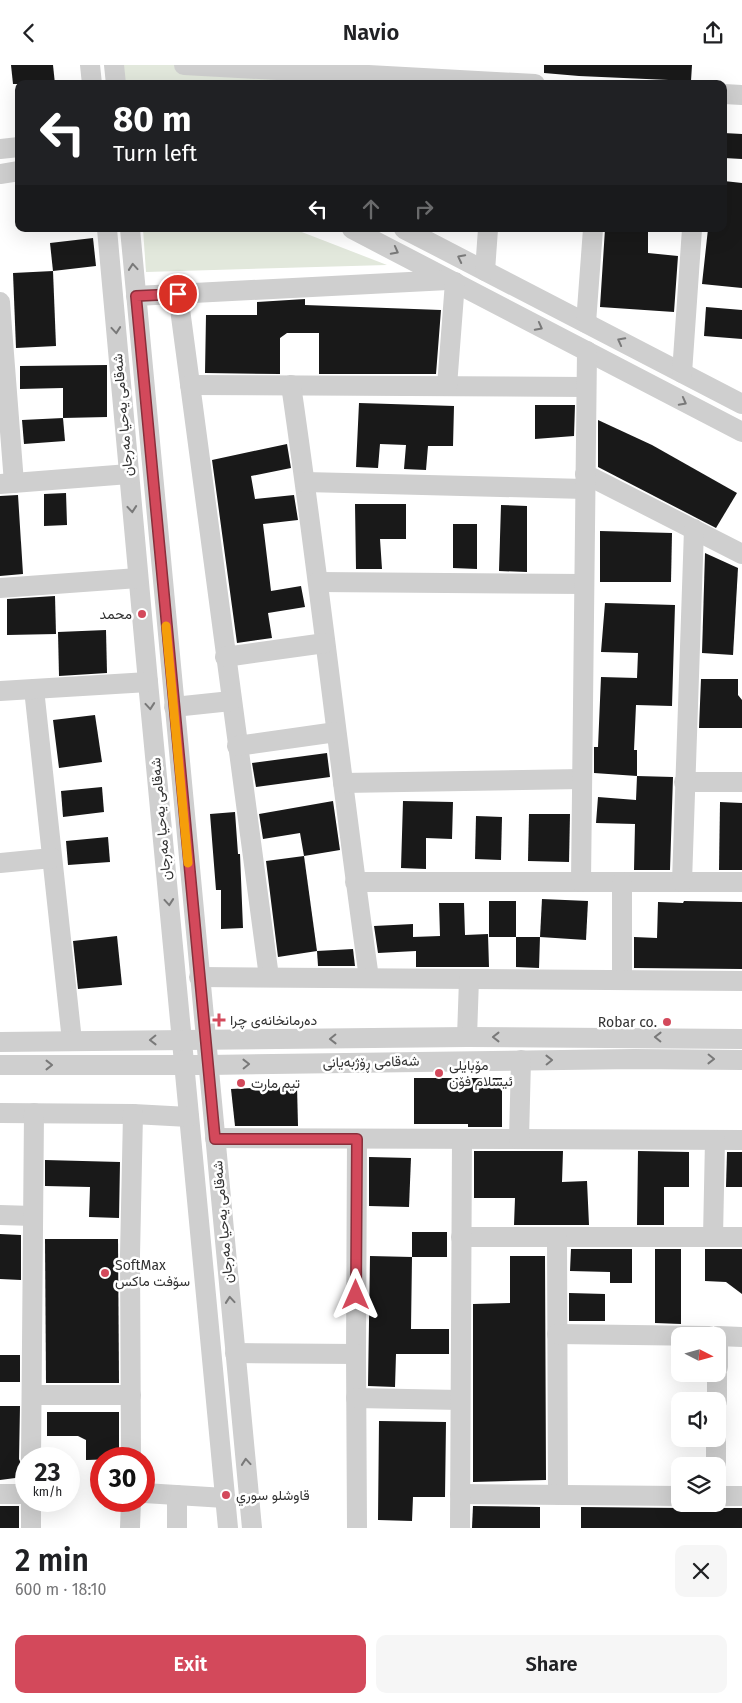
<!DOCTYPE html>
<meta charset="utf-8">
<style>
:root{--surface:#fff;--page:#f6f6f6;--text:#202124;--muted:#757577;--accent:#d3495b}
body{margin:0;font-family:"Fira Sans",Vazirmatn,sans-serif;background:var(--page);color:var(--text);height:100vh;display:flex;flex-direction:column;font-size:19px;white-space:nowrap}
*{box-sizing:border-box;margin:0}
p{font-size:16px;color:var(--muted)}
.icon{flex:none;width:28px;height:28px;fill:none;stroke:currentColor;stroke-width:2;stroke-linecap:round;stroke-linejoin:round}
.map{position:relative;height:1463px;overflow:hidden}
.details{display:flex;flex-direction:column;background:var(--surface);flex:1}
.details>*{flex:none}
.top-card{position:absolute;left:15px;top:15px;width:712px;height:152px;border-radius:10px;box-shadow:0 5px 20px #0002;background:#202124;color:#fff;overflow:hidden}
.needle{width:32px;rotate:96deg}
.controls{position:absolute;left:671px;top:1262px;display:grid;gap:10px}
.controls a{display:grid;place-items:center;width:55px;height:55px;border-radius:10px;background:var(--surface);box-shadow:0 5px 20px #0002;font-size:25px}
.speed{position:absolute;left:15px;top:1382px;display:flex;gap:10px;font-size:25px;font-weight:700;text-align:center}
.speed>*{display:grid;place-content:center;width:65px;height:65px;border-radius:50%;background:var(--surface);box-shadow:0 5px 20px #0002;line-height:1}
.speed small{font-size:12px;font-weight:400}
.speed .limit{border:8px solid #d22;background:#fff;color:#111}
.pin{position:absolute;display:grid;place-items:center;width:42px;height:42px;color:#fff;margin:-21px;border:2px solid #fff;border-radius:50%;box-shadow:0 1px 5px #0007}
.me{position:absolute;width:55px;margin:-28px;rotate:0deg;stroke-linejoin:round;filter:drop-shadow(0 0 4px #0008)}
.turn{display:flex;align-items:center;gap:18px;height:105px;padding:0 15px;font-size:22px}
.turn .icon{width:65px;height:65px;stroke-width:2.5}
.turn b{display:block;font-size:35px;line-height:42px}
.lanes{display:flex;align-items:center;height:48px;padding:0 15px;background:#0003;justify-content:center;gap:25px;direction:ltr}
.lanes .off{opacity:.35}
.round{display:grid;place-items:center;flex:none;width:52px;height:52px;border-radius:10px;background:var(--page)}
.head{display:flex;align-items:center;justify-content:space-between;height:85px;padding:0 15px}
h1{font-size:30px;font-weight:600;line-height:38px}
.primary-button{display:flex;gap:10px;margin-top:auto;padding:10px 15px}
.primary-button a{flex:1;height:58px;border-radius:10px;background:var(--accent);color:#fff;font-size:20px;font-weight:600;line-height:58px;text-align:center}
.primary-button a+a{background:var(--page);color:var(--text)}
header{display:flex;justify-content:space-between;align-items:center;height:65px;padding:0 15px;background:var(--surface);font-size:22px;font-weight:600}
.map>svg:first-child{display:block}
</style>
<header><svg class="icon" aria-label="back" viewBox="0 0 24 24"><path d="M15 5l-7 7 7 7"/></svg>Navio<svg class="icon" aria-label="share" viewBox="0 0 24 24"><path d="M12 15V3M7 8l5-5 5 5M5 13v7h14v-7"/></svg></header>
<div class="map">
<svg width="742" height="1463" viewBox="0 0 742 1463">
<rect width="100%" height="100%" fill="#fff"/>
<g fill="#e2e8dc">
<polygon points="114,0 184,0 295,6 293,19 116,19"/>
<polygon points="143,164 294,164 387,200 146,207"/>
</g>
<g fill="#191919">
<polygon points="11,0 53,0 55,19 13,19"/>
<polygon points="544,0 692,0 691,16 579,11 544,8"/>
<polygon points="724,68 742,69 742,94 724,93"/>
<polygon points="724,116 742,118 742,223 702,219 708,164 724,164"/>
<polygon points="605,164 648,164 648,188 678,191 674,247 600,242"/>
<polygon points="93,173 96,201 53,206 50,178"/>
<polygon points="53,206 56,281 16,283 13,208"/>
<polygon points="305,234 305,240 441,245 436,309 319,309 319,268 287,268 280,273 280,309 205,308 206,250 257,250 257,237"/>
<polygon points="706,242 742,245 742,274 704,271"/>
<polygon points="107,300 107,352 63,353 63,323 20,324 20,301"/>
<polygon points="359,338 454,341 453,381 428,381 426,405 404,404 406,380 380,379 378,403 356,402"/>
<polygon points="535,340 575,340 574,371 535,374"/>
<polygon points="63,353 65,376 24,379 22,355"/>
<polygon points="598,355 652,380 737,428 716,463 598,402"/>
<polygon points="287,379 291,403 251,411 255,434 294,430 298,455 263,459 271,526 301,521 305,542 268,548 272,573 237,578 212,395"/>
<polygon points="66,428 67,460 44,461 44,429"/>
<polygon points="18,430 23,509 0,511 0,431"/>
<polygon points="355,439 406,439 406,474 380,474 382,504 356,504"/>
<polygon points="501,440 527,441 527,507 499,506"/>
<polygon points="453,459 477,459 477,504 453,503"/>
<polygon points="600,466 672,468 671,517 600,517"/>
<polygon points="705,488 738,503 733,590 702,588"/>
<polygon points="55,531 56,569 7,570 7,534"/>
<polygon points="605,538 675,540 672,641 636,640 634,685 637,685 637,711 594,708 594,682 598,682 601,612 637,613 638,588 601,587"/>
<polygon points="106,565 107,608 59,611 58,567"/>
<polygon points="701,614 738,614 738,630 742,635 742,663 699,663"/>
<polygon points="95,650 102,697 59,703 53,655"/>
<polygon points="327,688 330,712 256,722 252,698"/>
<polygon points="637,711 673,712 670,805 634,805 635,759 596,758 598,732 636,735"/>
<polygon points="102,722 104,747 63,752 61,726"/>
<polygon points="333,736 340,785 304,791 300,768 263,774 259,749"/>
<polygon points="403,736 453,737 452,774 426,773 426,804 401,803"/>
<polygon points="720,737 742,738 742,805 719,805"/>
<polygon points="235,747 238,789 240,789 243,863 221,864 221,825 216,825 210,749"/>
<polygon points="529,749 570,749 569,797 528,796"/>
<polygon points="476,751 502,752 501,795 475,794"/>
<polygon points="108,772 110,797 68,800 66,776"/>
<polygon points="304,791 317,886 278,892 266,796"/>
<polygon points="542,834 588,836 586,875 540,872"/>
<rect x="489" y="836" width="27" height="36"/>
<polygon points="684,836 742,837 742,904 634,903 634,872 657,873 658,837 683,838"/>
<polygon points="439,838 464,838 465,870 488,869 489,902 416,902 416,886 378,888 374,861 413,859 413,872 440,871"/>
<polygon points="117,871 122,920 78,924 73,876"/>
<polygon points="516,872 540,872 539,903 516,902"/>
<polygon points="353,884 355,901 318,901 317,886"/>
<polygon points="414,1013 502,1013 502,1062 468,1062 468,1059 414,1059"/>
<polygon points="297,1021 298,1061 235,1061 231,1024"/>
<polygon points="474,1086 563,1086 562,1117 587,1116 589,1160 514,1160 515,1133 474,1133"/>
<polygon points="638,1086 689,1087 689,1122 664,1122 664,1160 637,1160"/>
<polygon points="727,1087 742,1087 742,1122 726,1122"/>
<polygon points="369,1092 411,1093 409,1142 369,1141"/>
<polygon points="45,1095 120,1097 119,1153 89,1152 90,1122 45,1121"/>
<rect x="412" y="1167" width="35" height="25"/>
<polygon points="0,1169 21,1170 21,1215 0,1214"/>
<polygon points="45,1174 118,1174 119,1318 46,1318"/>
<polygon points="571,1184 632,1184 632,1218 610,1218 610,1207 570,1206"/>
<polygon points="655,1184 681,1184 681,1259 655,1258"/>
<polygon points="705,1184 742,1184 742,1229 726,1217 705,1216"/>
<polygon points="370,1191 412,1192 411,1264 449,1264 449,1289 396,1289 395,1322 368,1321"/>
<polygon points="510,1191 545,1191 546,1415 473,1417 473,1239 510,1238"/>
<polygon points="569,1228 605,1229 605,1256 569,1256"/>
<rect x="0" y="1290" width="20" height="27"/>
<polygon points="0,1341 20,1341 19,1394 23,1403 23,1412 0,1415"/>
<polygon points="47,1347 119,1347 119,1394 86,1395 86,1375 78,1371 47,1371"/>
<polygon points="379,1356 446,1357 445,1432 413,1432 412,1456 378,1455"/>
<polygon points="688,1439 710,1439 718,1443 742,1443 742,1463 581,1463 581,1442 680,1443"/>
<rect x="0" y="1441" width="19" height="22"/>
<polygon points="473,1441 540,1442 540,1463 472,1463"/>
</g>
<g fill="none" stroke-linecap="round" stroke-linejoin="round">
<g stroke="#cfcfcf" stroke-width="20">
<polyline points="90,0 92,19"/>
<polyline points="114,0 116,19"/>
<polyline points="184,0 535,19"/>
<polyline points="724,29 742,30"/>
<polyline points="0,84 19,82"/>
<polyline points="0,109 19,106"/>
<polyline points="107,164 148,617 228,1463"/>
<polyline points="130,164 252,1463"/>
<polyline points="352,164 742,367"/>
<polyline points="404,164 742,339"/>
<polyline points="485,206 488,164"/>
<polyline points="178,229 269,912"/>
<polyline points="136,231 448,215"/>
<polyline points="0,237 14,418"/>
<polyline points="586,258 593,164"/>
<polyline points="682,308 692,164"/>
<polyline points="190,320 586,322"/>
<path d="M 291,320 C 320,518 341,716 369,913"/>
<polyline points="447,321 455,217"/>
<polyline points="585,409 742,489"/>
<polyline points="305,417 585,424"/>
<polyline points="0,419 129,409"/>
<polyline points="318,517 584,519"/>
<polyline points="0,523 138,513"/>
<polyline points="225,592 325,578"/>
<polyline points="34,624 72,976"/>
<polyline points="0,626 148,617"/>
<polyline points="174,642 231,636"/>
<polyline points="237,681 336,667"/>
<polyline points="684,717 742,717"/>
<polyline points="343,718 582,714"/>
<polyline points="0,798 52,793"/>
<polyline points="355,817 742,817"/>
<polyline points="581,817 587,286"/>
<polyline points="622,817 622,915"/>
<polyline points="682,817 694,464"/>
<polyline points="199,912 742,916"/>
<polyline points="467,972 469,914"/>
<polyline points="0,977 467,972 742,974"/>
<polyline points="0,1000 208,1000 634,994 742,995"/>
<polyline points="0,1048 133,1049 189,1052"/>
<polyline points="215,1073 742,1075"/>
<polyline points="357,1074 356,1289 357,1463"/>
<polyline points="519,1074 521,995"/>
<polyline points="0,1150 33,1151"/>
<polyline points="461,1172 742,1172"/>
<polyline points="557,1172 558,1430"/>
<polyline points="713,1172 715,1075"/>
<polyline points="557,1269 709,1271"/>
<polyline points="718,1271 742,1272"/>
<polyline points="235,1288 356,1289"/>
<polyline points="718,1302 718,1271"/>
<polyline points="32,1330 131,1330"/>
<polyline points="356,1333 460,1335"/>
<polyline points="717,1336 717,1309"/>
<polyline points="31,1394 34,1048"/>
<polyline points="131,1394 130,1190 133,1049"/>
<polyline points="716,1401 716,1374"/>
<polyline points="144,1428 225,1433"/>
<polyline points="0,1429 26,1429"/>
<polyline points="460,1429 680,1431"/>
<polyline points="718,1431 742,1431"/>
<polyline points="31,1463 31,1436"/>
<polyline points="130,1463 131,1436"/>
<polyline points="177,1463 177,1430"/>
<polyline points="460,1463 462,1074"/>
</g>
</g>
<defs><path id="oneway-chevron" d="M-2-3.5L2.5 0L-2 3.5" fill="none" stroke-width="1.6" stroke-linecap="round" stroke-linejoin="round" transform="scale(1.25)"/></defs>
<g stroke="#797979">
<use href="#oneway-chevron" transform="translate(395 186) rotate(28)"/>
<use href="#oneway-chevron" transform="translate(461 193) rotate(-153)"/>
<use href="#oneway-chevron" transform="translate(133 202) rotate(-95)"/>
<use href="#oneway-chevron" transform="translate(539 262) rotate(28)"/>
<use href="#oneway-chevron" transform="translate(116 265) rotate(85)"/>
<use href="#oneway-chevron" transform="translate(621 276) rotate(-152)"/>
<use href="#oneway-chevron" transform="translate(683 337) rotate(28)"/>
<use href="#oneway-chevron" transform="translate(132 444) rotate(85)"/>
<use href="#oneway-chevron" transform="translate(150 641) rotate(85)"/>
<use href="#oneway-chevron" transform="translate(169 837) rotate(85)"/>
<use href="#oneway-chevron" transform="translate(496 972) rotate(180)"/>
<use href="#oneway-chevron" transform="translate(658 972) rotate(-179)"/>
<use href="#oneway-chevron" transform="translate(333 974) rotate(179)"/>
<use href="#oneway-chevron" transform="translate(153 975) rotate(179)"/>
<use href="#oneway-chevron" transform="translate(711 994) rotate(1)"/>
<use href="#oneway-chevron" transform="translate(549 995) rotate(-1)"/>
<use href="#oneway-chevron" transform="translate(246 999) rotate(-1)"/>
<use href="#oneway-chevron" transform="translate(49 1000)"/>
<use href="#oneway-chevron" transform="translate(230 1235) rotate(-95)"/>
<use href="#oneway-chevron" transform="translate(246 1397) rotate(-95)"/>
</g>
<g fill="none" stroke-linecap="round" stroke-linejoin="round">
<g stroke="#892f3b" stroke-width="12">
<polyline id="route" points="178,229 136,231 215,1074 357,1074 356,1230"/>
</g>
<use href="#route" stroke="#d3495b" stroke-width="9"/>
<polyline stroke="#f59e0b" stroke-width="9" points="166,561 188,798"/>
</g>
<g fill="#d3495b" stroke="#fff" stroke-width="2">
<circle cx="142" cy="549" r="5"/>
<path d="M216.5 947.5h5v5h5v5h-5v5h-5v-5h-5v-5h5z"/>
<circle cx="667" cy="957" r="5"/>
<circle cx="439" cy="1008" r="5"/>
<circle cx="241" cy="1018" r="5"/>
<circle cx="105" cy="1208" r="5"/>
<circle cx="226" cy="1430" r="5"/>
</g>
<g text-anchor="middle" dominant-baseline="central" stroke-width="5" stroke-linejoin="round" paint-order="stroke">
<g font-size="14" fill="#323232" stroke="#fff">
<text transform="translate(123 350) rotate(-95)">شەقامی یەحیا مەرجان</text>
<text transform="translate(161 754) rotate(-95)">شەقامی یەحیا مەرجان</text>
<text transform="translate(371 997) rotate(-1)">شەقامی ڕۆژبەیانی</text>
<text transform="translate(223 1157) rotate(-95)">شەقامی یەحیا مەرجان</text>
</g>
<g font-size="14" fill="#323232" stroke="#fff" text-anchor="start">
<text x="132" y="549" text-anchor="end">محمد</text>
<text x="230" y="955">دەرمانخانەی چرا</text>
<text x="657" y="957" text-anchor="end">Robar co.</text>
<text x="449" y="1000">مۆبایلی<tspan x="449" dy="16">ئیسلام فۆن</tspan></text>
<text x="251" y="1018">تیم مارت</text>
<text x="115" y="1200">SoftMax<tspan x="115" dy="16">سۆفت ماکس</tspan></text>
<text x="236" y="1430">قاوشلو سوري</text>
</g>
</g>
</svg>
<div class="controls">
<a><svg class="needle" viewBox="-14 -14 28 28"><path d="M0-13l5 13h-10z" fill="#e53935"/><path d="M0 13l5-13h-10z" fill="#757577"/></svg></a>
<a><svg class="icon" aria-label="sound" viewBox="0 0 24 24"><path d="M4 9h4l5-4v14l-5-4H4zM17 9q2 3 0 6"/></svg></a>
<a><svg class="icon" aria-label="layers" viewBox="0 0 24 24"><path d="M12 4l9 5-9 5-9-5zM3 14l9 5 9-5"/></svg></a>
</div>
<div class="speed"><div>23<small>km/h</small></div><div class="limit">30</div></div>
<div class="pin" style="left:178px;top:229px;background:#d93025"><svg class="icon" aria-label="arrive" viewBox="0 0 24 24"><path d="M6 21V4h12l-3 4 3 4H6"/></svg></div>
<svg class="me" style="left:356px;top:1230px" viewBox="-20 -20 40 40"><path d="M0-17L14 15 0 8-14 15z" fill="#d3495b" stroke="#fff" stroke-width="4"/></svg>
<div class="top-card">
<div class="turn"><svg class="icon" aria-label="left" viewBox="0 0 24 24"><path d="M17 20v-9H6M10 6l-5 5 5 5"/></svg><div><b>80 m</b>Turn left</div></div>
<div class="lanes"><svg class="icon" aria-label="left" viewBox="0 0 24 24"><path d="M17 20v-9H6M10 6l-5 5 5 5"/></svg><svg class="icon off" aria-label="ahead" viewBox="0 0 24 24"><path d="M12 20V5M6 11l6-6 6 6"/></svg><svg class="icon off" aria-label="right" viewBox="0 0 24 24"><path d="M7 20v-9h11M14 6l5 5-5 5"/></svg></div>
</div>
</div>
<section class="details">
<div class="head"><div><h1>2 min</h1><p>600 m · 18:10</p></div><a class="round"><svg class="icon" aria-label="close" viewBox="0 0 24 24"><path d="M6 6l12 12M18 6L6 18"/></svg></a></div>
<div class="primary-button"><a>Exit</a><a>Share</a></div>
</section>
